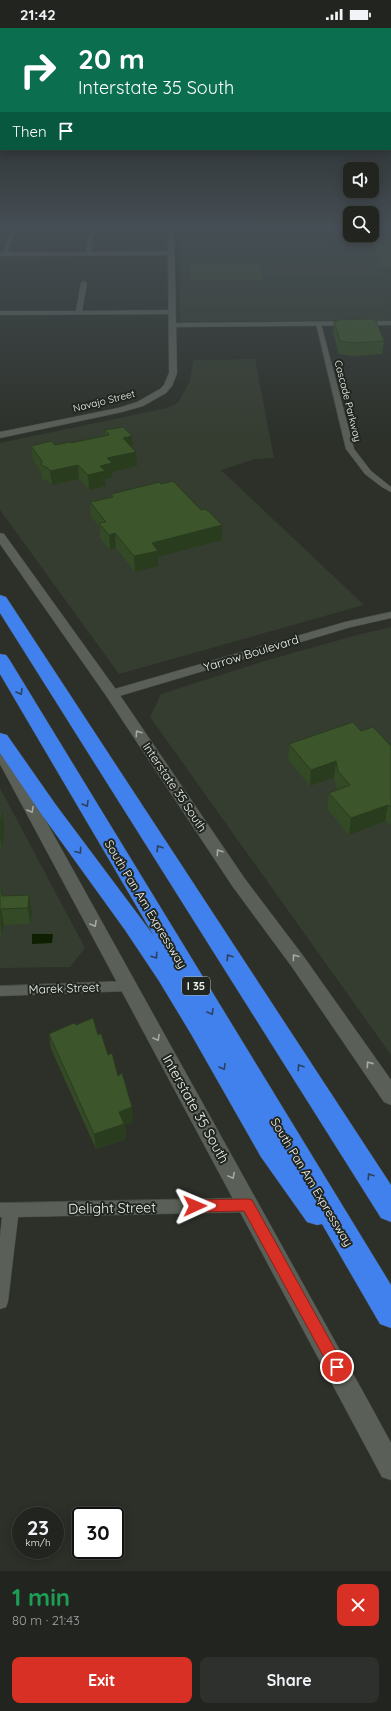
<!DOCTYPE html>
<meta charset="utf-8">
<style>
:root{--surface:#21241f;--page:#2d302c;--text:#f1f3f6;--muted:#a2a4a4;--line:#3e413d;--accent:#d93025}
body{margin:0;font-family:Quicksand,sans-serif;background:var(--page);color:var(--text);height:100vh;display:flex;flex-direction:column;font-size:15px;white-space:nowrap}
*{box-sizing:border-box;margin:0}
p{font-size:13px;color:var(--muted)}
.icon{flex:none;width:22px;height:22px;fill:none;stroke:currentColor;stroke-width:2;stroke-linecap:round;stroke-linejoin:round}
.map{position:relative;height:1543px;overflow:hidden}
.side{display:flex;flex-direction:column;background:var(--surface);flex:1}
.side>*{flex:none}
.hud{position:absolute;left:0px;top:0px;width:391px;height:122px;box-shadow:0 2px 10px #0003,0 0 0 1px var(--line);background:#0b6e4f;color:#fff;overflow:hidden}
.controls{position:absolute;left:343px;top:134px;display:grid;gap:8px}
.controls a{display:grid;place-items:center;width:36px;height:36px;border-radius:8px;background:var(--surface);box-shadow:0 2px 10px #0003,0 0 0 1px var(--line);font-size:20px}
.speed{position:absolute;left:12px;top:1479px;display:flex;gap:8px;font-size:20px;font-weight:700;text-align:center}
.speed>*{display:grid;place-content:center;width:52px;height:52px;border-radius:50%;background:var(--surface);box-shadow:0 2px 10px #0003,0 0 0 1px var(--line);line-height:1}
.speed small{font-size:10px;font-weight:400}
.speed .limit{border:2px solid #111;border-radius:6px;background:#fff;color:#111}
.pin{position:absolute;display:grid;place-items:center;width:34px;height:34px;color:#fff;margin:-17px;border:2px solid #fff;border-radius:50%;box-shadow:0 1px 4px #0007}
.me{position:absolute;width:44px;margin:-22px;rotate:89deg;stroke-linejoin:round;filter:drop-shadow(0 0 3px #0008)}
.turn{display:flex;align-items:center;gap:14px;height:84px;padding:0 12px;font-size:18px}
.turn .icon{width:52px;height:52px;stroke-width:2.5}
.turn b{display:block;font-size:28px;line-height:34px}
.then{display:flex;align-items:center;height:38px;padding:0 12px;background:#0003;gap:8px;font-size:15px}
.round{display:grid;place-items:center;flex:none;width:42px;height:42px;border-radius:8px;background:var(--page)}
.overview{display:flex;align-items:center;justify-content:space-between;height:68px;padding:0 12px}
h1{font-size:24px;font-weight:800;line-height:30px;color:#1e9e55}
.cta{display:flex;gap:8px;margin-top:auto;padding:8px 12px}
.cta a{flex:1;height:46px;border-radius:8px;background:var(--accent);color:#fff;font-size:16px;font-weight:800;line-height:46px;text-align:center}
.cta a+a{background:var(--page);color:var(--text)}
.status{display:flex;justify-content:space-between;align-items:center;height:28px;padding:0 20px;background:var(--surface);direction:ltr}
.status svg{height:11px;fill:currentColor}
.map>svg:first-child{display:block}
</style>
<div class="status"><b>21:42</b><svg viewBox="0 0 49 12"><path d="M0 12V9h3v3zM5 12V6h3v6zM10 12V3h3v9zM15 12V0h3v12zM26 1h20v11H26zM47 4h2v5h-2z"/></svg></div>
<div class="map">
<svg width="391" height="1543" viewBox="0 0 391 1543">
<rect width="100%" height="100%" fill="#2c3029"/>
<g fill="#353c30">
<polygon points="180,198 350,198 350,207 372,207 372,198 391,198 391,292 180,294"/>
<polygon points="255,331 274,430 255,431 221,442 364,577 119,646 0,482 0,415 167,380 178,375 190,353 193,332"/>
<polygon points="391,599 391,1027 150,689 161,666 268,632 357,607"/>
<polygon points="0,760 85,920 70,939 0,940"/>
</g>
<g fill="#3d4e33">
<polygon points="369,209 391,209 391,240 381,238"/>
<polygon points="191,236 260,236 263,252 191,252"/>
</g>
<polygon fill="#0f2002" points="32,906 53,906 52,915 32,916"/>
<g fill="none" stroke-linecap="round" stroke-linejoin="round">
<g stroke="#494d47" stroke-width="1">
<g id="minor">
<polygon points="12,198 16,198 8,224 86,224 91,198 95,198 91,224 172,223 175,225 172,227 0,228 0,224 3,224"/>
<polygon points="84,253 87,255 82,283 172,282 175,284 172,286 0,287 0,283 76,283 81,255"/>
<polygon points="316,295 321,296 354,421 371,443 391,459 391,464 382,459 365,446 346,421"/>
<polygon points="128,953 133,954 134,958 133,962 128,963 0,968 0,958"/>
<polygon points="248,1170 253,1172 256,1177 253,1182 248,1184 18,1189 8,1273 6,1279 0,1281 0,1209 2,1189 0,1189 0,1175"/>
</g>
</g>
<g stroke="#494d47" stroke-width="1">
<g id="tertiary">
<polygon points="168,198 174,198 176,295 391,293 391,297 176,299 177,345 172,358 166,365 143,378 122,384 0,410 0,404 118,380 137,374 160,361 164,357 169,345"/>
<polygon points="391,584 391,590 351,599 116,669 108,669 106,666 108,663 345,594"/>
</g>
</g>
<g stroke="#494d47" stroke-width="1">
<g id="secondary">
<polygon points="0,505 4,506 117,663 245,851 304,929 391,1052 391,1077 384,1074 292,939 233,859 107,669 0,516"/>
<polygon points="0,718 5,720 7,723 367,1371 391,1415 391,1452 382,1449 0,736"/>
</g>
</g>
<g stroke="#494d47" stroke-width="1">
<g id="motorway">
<polygon points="0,567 6,569 8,572 391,1157 391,1194 381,1190 0,585"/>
<polygon points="0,626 6,627 9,631 391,1257 391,1300 380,1296 322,1196 317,1197 307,1194 261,1129 191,1006 159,953 125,902 42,787 0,725 0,705 7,707 56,777 154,908 0,646"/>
</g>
</g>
<use href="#minor" fill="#5a5f57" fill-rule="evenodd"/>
<use href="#tertiary" fill="#5a5f57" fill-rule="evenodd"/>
<use href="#secondary" fill="#5a5f57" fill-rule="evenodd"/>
<use href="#motorway" fill="#4181ee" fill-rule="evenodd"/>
</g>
<g fill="#344925">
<polygon points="337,292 384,313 382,326 352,328 339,326 333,305 334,293 337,293"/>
<polygon points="105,402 132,408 133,420 137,438 112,444 112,450 105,451 106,458 89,462 79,451 52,457 49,454 42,451 41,444 33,432 31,418 55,417 71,415 105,408"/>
<polygon points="161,456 201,482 222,512 158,529 158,538 135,544 116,520 110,522 100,510 100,499 91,489 90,474 111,469 111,466"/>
<polygon points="361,703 391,718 391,797 385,793 349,807 327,781 329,765 338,762 336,759 334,749 310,758 288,732 289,716"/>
<polygon points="0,784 2,784 5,800 2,820 0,820"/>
<polygon points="0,858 1,858 3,868 29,867 32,884 30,896 4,897 1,907 0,907"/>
<polygon points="76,997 108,1027 118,1048 133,1094 125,1097 126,1111 96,1121 51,1021 49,1006"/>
</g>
<g fill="#2a3c1e">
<polygon points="132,408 133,422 123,410"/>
<polygon points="136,424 137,438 112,444 112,450 105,451 106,458 89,462 88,447 100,438 107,430"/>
<polygon points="78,437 79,451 52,457 50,443"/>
<polygon points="222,497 222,512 158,529 158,538 135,544 134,528 152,515"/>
<polygon points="115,505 116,520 110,522 109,507"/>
<polygon points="336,733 334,749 310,758 311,742"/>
<polygon points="388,777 385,793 349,807 351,790"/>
<polygon points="2,784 5,800 2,820 0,810 0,796"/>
<polygon points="29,867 32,884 30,896 28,880"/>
<polygon points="1,881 4,897 1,907 0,883"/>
<polygon points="132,1079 133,1094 125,1097 126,1111 96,1121 94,1106 119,1084"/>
</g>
<g fill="#3c552b" stroke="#2a3c1e">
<polygon points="373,291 376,293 384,313 353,315 340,313 334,293 338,293 337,292"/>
<polygon points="123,399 132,408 123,410 136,424 107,430 112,435 100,438 105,443 88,447 78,437 50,443 48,440 41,437 42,433 31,418 51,413 55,417 70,414 71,415 109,407 105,402"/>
<polygon points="173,453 201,482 205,481 208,483 222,497 152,515 158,523 134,528 115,505 109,507 99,495 106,494 90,474 113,469 111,466 160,454 161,456"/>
<polygon points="353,694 361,703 373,699 391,718 391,779 388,777 351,790 329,765 350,757 338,743 336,733 311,742 289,716"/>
<polygon points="0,784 2,784 0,796"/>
<polygon points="0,858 1,858 2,868 29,867 28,880 1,881 0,883"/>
<polygon points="93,990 98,1007 101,1005 108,1027 112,1025 118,1048 122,1045 132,1079 119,1084 124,1096 94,1106 49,1006 74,995 76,997"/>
</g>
<defs><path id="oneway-chevron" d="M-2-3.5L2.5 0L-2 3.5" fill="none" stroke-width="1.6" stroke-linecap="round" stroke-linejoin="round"/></defs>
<g stroke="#2b415e">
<use href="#oneway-chevron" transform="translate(20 664) rotate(59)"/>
<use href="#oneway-chevron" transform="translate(86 776) rotate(59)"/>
<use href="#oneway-chevron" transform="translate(159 820) rotate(-123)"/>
<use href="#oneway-chevron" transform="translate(79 823) rotate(53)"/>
<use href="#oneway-chevron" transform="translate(155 928) rotate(56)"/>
<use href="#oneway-chevron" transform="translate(229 929) rotate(-123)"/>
<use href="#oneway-chevron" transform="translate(211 984) rotate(59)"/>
<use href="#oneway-chevron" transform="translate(223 1039) rotate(60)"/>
<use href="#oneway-chevron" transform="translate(300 1039) rotate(-123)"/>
<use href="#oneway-chevron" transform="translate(370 1148) rotate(-123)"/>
</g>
<g stroke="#a6aaa4">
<use href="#oneway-chevron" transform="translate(138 705) rotate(-124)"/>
<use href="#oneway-chevron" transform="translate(31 782) rotate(61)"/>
<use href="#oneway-chevron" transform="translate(219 824) rotate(-124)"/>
<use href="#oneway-chevron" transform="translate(94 896) rotate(61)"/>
<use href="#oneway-chevron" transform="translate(295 929) rotate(-127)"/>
<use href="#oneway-chevron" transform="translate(157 1010) rotate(61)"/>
<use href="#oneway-chevron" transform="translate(369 1036) rotate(-125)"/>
<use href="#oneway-chevron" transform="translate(232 1148) rotate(62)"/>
</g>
<linearGradient id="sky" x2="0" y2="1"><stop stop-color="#181a17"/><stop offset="0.48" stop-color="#454e54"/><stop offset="1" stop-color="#454e54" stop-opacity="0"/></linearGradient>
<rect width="391" height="414" fill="url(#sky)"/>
<polygon fill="#d93025" stroke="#8d1f18" points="248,1171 252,1172 342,1334 344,1339 342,1344 337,1346 332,1344 244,1183 195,1184 191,1182 189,1178 191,1173 195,1172"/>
<g text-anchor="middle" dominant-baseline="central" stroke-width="4" stroke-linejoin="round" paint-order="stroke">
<g font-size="10" fill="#f1f4f0" stroke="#222620">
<text transform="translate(104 373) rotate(-14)">Navajo Street</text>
<text transform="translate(348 373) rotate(76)">Cascade Parkway</text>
</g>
<rect fill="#222620" stroke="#b3b6b2" stroke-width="1" x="182" y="949" width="28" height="18" rx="3"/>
<g font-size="11" font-weight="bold" fill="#f1f4f0">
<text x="196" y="958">I 35</text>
</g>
<g font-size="12" fill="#f1f4f0" stroke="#222620">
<text transform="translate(251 625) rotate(-17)">Yarrow Boulevard</text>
<text transform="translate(175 759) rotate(56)">Interstate 35 South</text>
<text transform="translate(146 876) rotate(59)">South Pan Am Expressway</text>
<text transform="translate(64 960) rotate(-2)">Marek Street</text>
<text transform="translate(312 1154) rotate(59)">South Pan Am Expressway</text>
</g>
<g font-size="14" fill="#f1f4f0" stroke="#222620">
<text transform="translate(196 1081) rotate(61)">Interstate 35 South</text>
<text transform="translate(112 1180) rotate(-1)">Delight Street</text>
</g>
</g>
</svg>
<div class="controls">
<a><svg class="icon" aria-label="sound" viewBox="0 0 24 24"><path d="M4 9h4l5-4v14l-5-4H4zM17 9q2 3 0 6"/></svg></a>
<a><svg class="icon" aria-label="search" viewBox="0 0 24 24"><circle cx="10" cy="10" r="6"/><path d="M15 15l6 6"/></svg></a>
</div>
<div class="speed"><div>23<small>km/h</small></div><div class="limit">30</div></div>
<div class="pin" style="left:337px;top:1339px;background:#d93025"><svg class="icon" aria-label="arrive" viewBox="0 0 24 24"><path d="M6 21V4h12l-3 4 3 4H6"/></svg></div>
<svg class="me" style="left:195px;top:1178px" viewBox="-20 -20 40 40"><path d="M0-17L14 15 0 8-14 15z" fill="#d93025" stroke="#fff" stroke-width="4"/></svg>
<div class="hud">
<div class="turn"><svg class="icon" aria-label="right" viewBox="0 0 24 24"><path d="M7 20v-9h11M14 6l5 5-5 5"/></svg><div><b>20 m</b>Interstate 35 South</div></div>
<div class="then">Then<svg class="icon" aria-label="arrive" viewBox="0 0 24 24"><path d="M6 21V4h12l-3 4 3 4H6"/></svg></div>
</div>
</div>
<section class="side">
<div class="overview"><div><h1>1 min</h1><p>80 m · 21:43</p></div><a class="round" style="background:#d93025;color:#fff"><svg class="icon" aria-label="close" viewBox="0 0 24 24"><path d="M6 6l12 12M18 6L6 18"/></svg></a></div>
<div class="cta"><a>Exit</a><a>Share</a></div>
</section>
